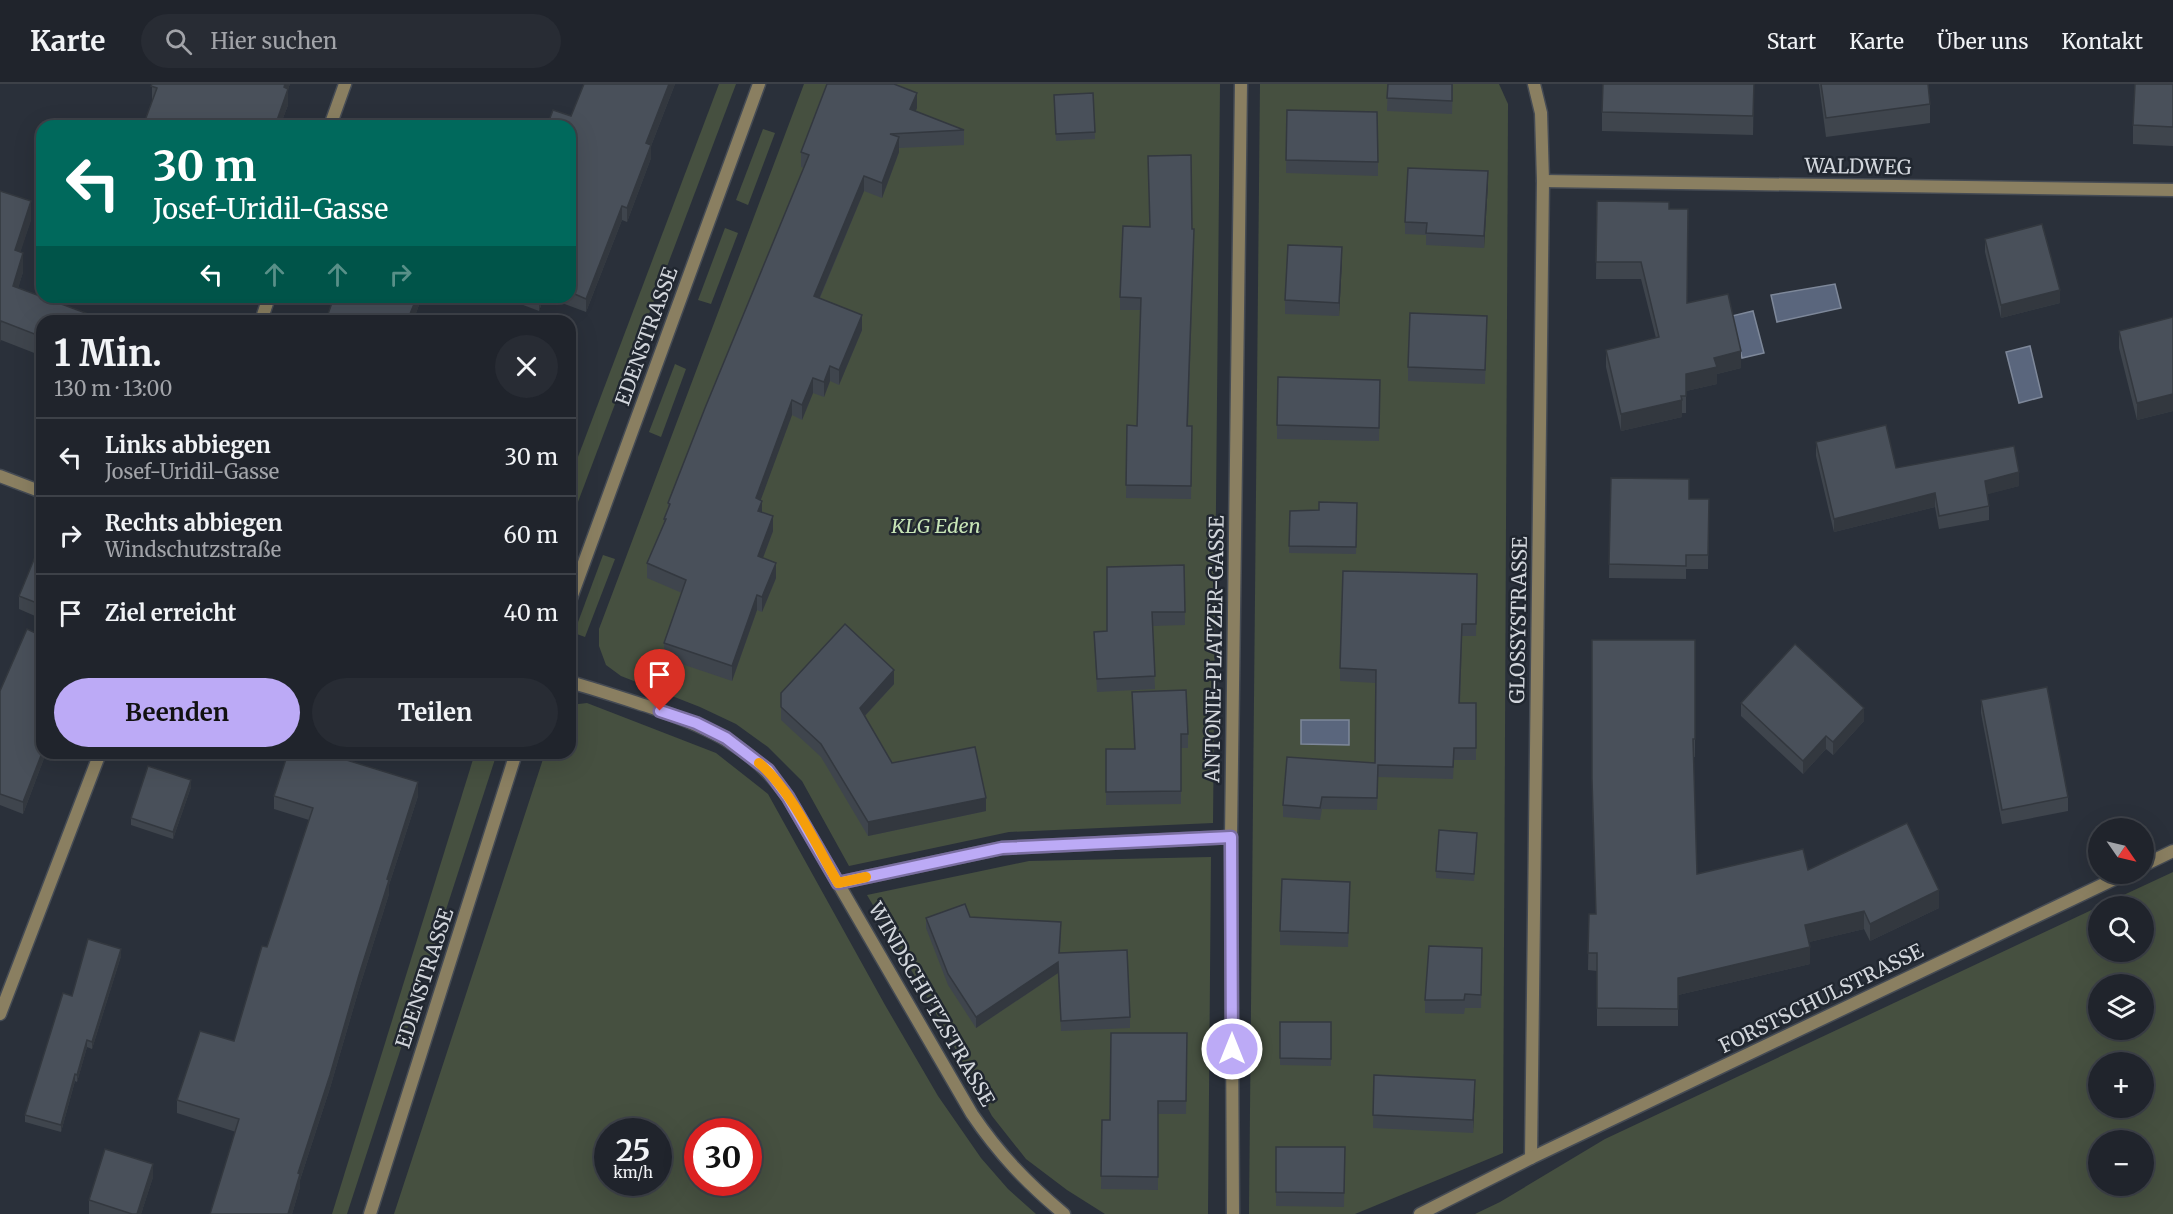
<!DOCTYPE html>
<html lang="de">
<meta charset="utf-8">
<style>
:root{--surface:#20242c;--page:#282c34;--text:#f1f3f6;--muted:#a2a4a9;--line:#3d4148;--accent:#bcaaf6}
body{margin:0;font-family:Merriweather,serif;background:var(--page);color:var(--text);height:100vh;display:flex;flex-direction:column;font-size:22px;white-space:nowrap}
*{box-sizing:border-box;margin:0}
p{font-size:20px;color:var(--muted)}
.icon{flex:none;width:33px;height:33px;fill:none;stroke:currentColor;stroke-width:2;stroke-linecap:round;stroke-linejoin:round}
.map{position:relative;flex:1;overflow:hidden}
.panel{position:absolute;left:36px;top:231px;width:540px;height:444px;display:flex;flex-direction:column;background:var(--surface);border-radius:18px;box-shadow:0 6px 24px #0002,0 0 0 2px var(--line)}
.panel>*{flex:none}
.top-card{position:absolute;left:36px;top:36px;width:540px;height:183px;border-radius:18px;box-shadow:0 6px 24px #0002,0 0 0 2px var(--line);background:#00695c;color:#fff;overflow:hidden}
.needle{width:39px;rotate:124deg}
.buttons{position:absolute;left:2088px;top:734px;display:grid;gap:12px}
.buttons a{display:grid;place-items:center;width:66px;height:66px;border-radius:50%;background:var(--surface);box-shadow:0 6px 24px #0002,0 0 0 2px var(--line);font-size:30px}
.speed{position:absolute;left:594px;top:1034px;display:flex;gap:12px;font-size:30px;font-weight:700;text-align:center}
.speed>*{display:grid;place-content:center;width:78px;height:78px;border-radius:50%;background:var(--surface);box-shadow:0 6px 24px #0002,0 0 0 2px var(--line);line-height:1}
.speed small{font-size:15px;font-weight:400}
.speed .limit{border:9px solid #d22;background:#fff;color:#111}
.pin{position:absolute;display:grid;place-items:center;width:51px;height:51px;color:#fff;margin:-62px -26px;border-radius:50% 50% 50% 0;rotate:-45deg;box-shadow:0 0 6px #0007}
.pin .icon{rotate:45deg}
.me{position:absolute;width:66px;margin:-33px;rotate:0deg;stroke-linejoin:round;filter:drop-shadow(0 0 4px #0008)}
.turn{display:flex;align-items:center;gap:21px;height:126px;padding:0 18px;font-size:27px}
.turn .icon{width:78px;height:78px;stroke-width:2.5}
.turn b{display:block;font-size:42px;line-height:51px}
.lanes{display:flex;align-items:center;height:57px;padding:0 18px;background:#0003;justify-content:center;gap:30px;direction:ltr}
.lanes .off{opacity:.35}
.round{display:grid;place-items:center;flex:none;width:63px;height:63px;border-radius:32px;background:var(--page)}
.head{display:flex;align-items:center;justify-content:space-between;height:102px;padding:0 18px}
h1{font-size:36px;font-weight:700;line-height:45px}
.action{display:flex;gap:12px;margin-top:auto;padding:12px 18px}
.action a{flex:1;height:69px;border-radius:36px;background:var(--accent);color:#111;font-size:24px;font-weight:700;line-height:69px;text-align:center}
.action a+a{background:var(--page);color:var(--text)}
ul{padding:0;list-style:none}
li{display:flex;align-items:center;gap:18px;height:78px;padding:0 18px;border-top:2px solid var(--line)}
li div{flex:1}
li b{display:block;font-size:22px}
li em{font-style:normal}
header{display:flex;align-items:center;gap:36px;box-sizing:border-box;height:84px;padding:0 30px;background:var(--surface);border-bottom:2px solid var(--line)}
header strong{font-size:28px}
nav{display:flex;gap:33px;margin-inline-start:auto;font-size:21px}
.search{width:420px;height:54px;background:var(--page);display:flex;align-items:center;gap:15px;box-sizing:border-box;padding:0 21px;border-radius:33px;color:var(--muted);font-size:22px}
.map>svg:first-child{display:block}
</style>
<header>
<strong>Karte</strong>
<div class="search"><svg class="icon" aria-label="search" viewBox="0 0 24 24"><circle cx="10" cy="10" r="6"/><path d="M15 15l6 6"/></svg>Hier suchen</div>
<nav><a>Start</a><a>Karte</a><a>Über uns</a><a>Kontakt</a></nav>
</header>
<div class="map">
<svg width="2173" height="1130" viewBox="0 0 2173 1130">
<rect width="100%" height="100%" fill="#2a303a"/>
<g fill="#465040" fill-rule="evenodd">
<polygon points="719,0 736,0 570,439 570,394"/>
<polygon points="804,0 1220,0 1213,739 1009,748 849,782 802,697 768,663 736,640 700,623 621,592 606,581 599,562 599,545"/>
<polygon points="1260,0 1499,0 1508,20 1503,1069 1355,1130 1249,1130"/>
<polygon points="763,45 775,49 748,121 736,116"/>
<polygon points="725,144 738,149 711,220 698,216"/>
<polygon points="675,280 686,285 661,353 649,348"/>
<polygon points="603,471 615,475 585,553 574,549"/>
<path d="M 587,619 L 716,669 L 768,710 L 885,921 L 938,1012 L 981,1074 L 1008,1105 L 1036,1130 L 394,1130 L 545,669 L 570,669 L 570,621 ZM 608,1047 L 658,1047 L 658,1098 L 608,1098 ZM 698,1047 L 748,1047 L 748,1098 L 698,1098 Z"/>
<polygon points="475,669 497,669 347,1130 332,1130"/>
<polygon points="1211,773 1208,1130 1105,1130 1067,1106 1026,1075 992,1032 923,906 867,811 1029,777"/>
<path d="M 2173,788 L 2173,1130 L 1475,1130 L 1500,1118 L 1605,1055 L 2098,823 L 2098,867 L 2144,867 L 2144,822 L 2100,822 ZM 2098,900 L 2144,900 L 2144,945 L 2098,945 ZM 2098,978 L 2144,978 L 2144,1023 L 2098,1023 ZM 2098,1056 L 2144,1056 L 2144,1101 L 2098,1101 Z"/>
</g>
<g fill="#5a667d" stroke="#7e889a" stroke-width="1.5">
<polygon points="1835,200 1841,224 1777,238 1771,211"/>
<polygon points="1753,227 1764,269 1742,274 1732,232"/>
<polygon points="2030,262 2042,313 2019,319 2006,268"/>
<polygon points="1301,636 1349,636 1349,661 1301,660"/>
</g>
<g fill="none" stroke-linecap="round" stroke-linejoin="round">
<g stroke="#454b54" stroke-width="15">
<g id="minor">
<polyline points="330,42 345,0"/>
<polyline points="1543,97 2173,106"/>
<polyline points="261,237 269,213"/>
<polyline points="0,392 42,408"/>
<polyline points="570,517 759,0"/>
<path d="M 570,598 C 598,606 625,615 653,624 C 709,644 753,663 788,713 L 972,1030 C 999,1070 1027,1099 1064,1130"/>
<polyline points="2144,781 2173,767"/>
<polyline points="838,799 1002,764 1231,753"/>
<polyline points="0,930 100,669"/>
<polyline points="1531,1074 1543,97 1541,29 1534,0"/>
<polyline points="370,1130 516,669"/>
<polyline points="1233,1130 1231,753 1241,0"/>
<polyline points="1420,1130 1531,1074 2127,789"/>
</g>
</g>
<use href="#minor" stroke="#8a7f61" stroke-width="12"/>
</g>
<g fill="#3f454d">
<polygon points="152,0 290,0 288,5 288,21 280,42 143,42 152,18"/>
<polygon points="584,0 675,0 651,62 651,74 627,138 622,136 586,228 546,213 570,213 570,42 571,32"/>
<polygon points="1388,0 1453,0 1452,30 1387,27"/>
<polygon points="1754,0 1753,51 1602,47 1602,28"/>
<polygon points="1819,0 1928,0 1930,20 1930,39 1826,53"/>
<polygon points="2173,0 2173,62 2133,60 2133,41"/>
<polygon points="1093,9 1095,55 1056,57 1054,11"/>
<polygon points="917,24 915,27 964,46 964,61 899,64 899,68 882,114 864,107 820,214 862,246 839,301 830,297 824,313 813,309 802,336 792,331 760,416 762,428 773,447 763,474 776,494 762,528 757,526 732,597 664,574 664,559 682,509 647,494 647,479 664,440 664,435 668,424 668,419 804,84 801,83 801,68"/>
<polygon points="1287,26 1378,78 1378,92 1286,89"/>
<polygon points="1488,99 1484,164 1426,161 1426,151 1405,150 1405,138"/>
<polygon points="0,107 31,136 20,168 23,188 18,204 42,237 42,272 1,256"/>
<polygon points="1597,117 1669,125 1687,219 1741,284 1717,290 1717,300 1686,307 1686,329 1682,329 1682,333 1621,347 1606,283 1606,266 1656,254 1641,195 1596,195"/>
<polygon points="1192,145 1194,158 1188,342 1192,342 1191,415 1126,414 1127,341 1137,342 1141,226 1120,226 1120,213"/>
<polygon points="1985,155 2060,219 2001,234 1985,168"/>
<polygon points="1342,176 1339,232 1285,230 1285,216"/>
<polygon points="419,213 419,221 413,237 328,237 328,230"/>
<polygon points="502,213 544,213 539,227"/>
<polygon points="1487,232 1485,300 1408,297 1408,283"/>
<polygon points="2173,233 2173,327 2137,336 2119,264 2119,247"/>
<polygon points="1380,309 1379,357 1277,355 1277,341"/>
<polygon points="42,313 42,338 40,337 40,318"/>
<polygon points="1816,358 1896,384 2019,402 1987,410 1989,422 1989,436 1939,445 1935,423 1834,448 1816,372"/>
<polygon points="1611,394 1689,415 1709,415 1708,485 1686,485 1686,495 1609,494"/>
<polygon points="1357,419 1356,470 1289,469 1290,427 1319,426"/>
<polygon points="42,456 42,535 19,525 19,512"/>
<polygon points="1184,481 1185,541 1152,542 1155,605 1097,608 1094,548 1107,547"/>
<polygon points="1477,490 1476,552 1462,552 1460,619 1476,619 1476,676 1454,676 1453,695 1378,693 1377,726 1322,725 1320,736 1283,733 1283,721 1375,679 1376,599 1340,597 1340,584"/>
<polygon points="1592,556 1695,556 1695,673 1693,673 1697,790 1808,786 1939,824 1870,857 1864,845 1809,858 1810,880 1678,911 1678,942 1597,942 1597,887 1588,886 1589,830 1596,830 1592,713"/>
<polygon points="894,600 865,632 892,679 986,727 868,752 821,673 781,636 781,609"/>
<polygon points="0,607 42,669 46,669 23,730 0,721"/>
<polygon points="1132,608 1188,650 1188,664 1181,664 1181,720 1106,721 1106,665 1134,665"/>
<polygon points="1981,616 2068,713 2068,727 2002,740 1981,629"/>
<polygon points="1741,619 1864,637 1833,671 1826,665 1803,690 1741,632"/>
<polygon points="288,669 347,669 345,675 418,712 389,801 389,810 359,905 330,1004 300,1096 300,1103 292,1130 210,1130 236,1048 177,1029 177,1016 234,957 267,863 309,736 274,725 274,712"/>
<polygon points="191,703 173,755 131,741 131,734"/>
<polygon points="1477,756 1474,797 1436,794 1436,787"/>
<polygon points="1350,811 1348,863 1280,861 1280,847"/>
<polygon points="970,833 1061,849 1060,869 1130,933 1130,944 1061,947 1058,889 976,944 948,901 926,844 926,834"/>
<polygon points="121,872 92,965 87,963 77,998 75,997 61,1048 25,1038 25,1031 72,912"/>
<polygon points="1482,877 1481,924 1465,924 1464,930 1425,929 1425,916"/>
<polygon points="1331,938 1331,982 1280,981 1280,974"/>
<polygon points="1187,949 1186,1030 1158,1030 1158,1106 1101,1105 1102,1036 1110,1036"/>
<polygon points="1374,991 1475,1009 1473,1049 1373,1044"/>
<polygon points="1276,1063 1345,1063 1344,1123 1276,1122"/>
<polygon points="153,1093 141,1130 89,1130 89,1116"/>
</g>
<g fill="#33383f">
<polygon points="285,0 290,0 288,5 288,21 280,42 275,42"/>
<polygon points="669,0 675,0 651,62 651,74 627,138 627,124 646,59"/>
<polygon points="917,9 917,24 910,40 910,25"/>
<polygon points="899,53 899,68 882,114 882,99"/>
<polygon points="1488,87 1488,99 1484,164 1484,152"/>
<polygon points="864,92 864,107 814,227 814,212"/>
<polygon points="31,117 31,136 15,185 15,166"/>
<polygon points="622,122 622,136 586,228 586,215"/>
<polygon points="1342,163 1342,176 1339,232 1339,219"/>
<polygon points="23,169 23,188 13,221 13,202"/>
<polygon points="2060,206 2060,219 2001,234 2001,221"/>
<polygon points="417,213 419,213 419,221 413,237 407,237"/>
<polygon points="539,213 544,213 539,227"/>
<polygon points="862,231 862,246 839,301 839,286"/>
<polygon points="1,237 1,256 0,259 0,240"/>
<polygon points="1741,267 1741,284 1717,290 1717,300 1686,307 1686,329 1686,290 1714,274"/>
<polygon points="830,282 830,297 824,313 824,298"/>
<polygon points="813,294 813,309 802,336 802,321"/>
<polygon points="2173,310 2173,327 2137,336 2137,319"/>
<polygon points="792,316 792,331 756,429 756,414"/>
<polygon points="1682,316 1682,333 1621,347 1621,330"/>
<polygon points="2019,388 2019,402 1985,411 1985,397"/>
<polygon points="1935,409 1935,423 1834,448 1834,435"/>
<polygon points="762,417 762,432 758,427"/>
<polygon points="773,432 773,447 758,487 758,472"/>
<polygon points="776,479 776,494 762,528 762,513"/>
<polygon points="757,511 757,526 732,597 732,582"/>
<polygon points="894,586 894,600 860,637 860,624"/>
<polygon points="1864,624 1864,637 1833,671 1833,658"/>
<polygon points="1826,652 1826,665 1803,690 1803,677"/>
<polygon points="42,669 46,669 23,730 23,718"/>
<polygon points="342,669 347,669 340,687 340,674"/>
<polygon points="191,696 191,703 173,755 173,748"/>
<polygon points="418,698 418,712 389,801 389,810 359,905 330,1004 300,1096 300,1103 292,1130 288,1130 298,1089 387,795"/>
<polygon points="986,714 986,727 868,752 868,738"/>
<polygon points="1939,806 1939,824 1870,857 1870,840"/>
<polygon points="1864,827 1864,845 1805,859 1805,841"/>
<polygon points="1810,863 1810,880 1678,911 1678,942 1678,894"/>
<polygon points="121,865 121,872 92,965 92,958"/>
<polygon points="1058,878 1058,889 976,944 976,933"/>
<polygon points="87,956 87,963 77,998 77,991"/>
<polygon points="75,990 75,997 61,1048 61,1041"/>
<polygon points="1475,996 1475,1009 1473,1049 1473,1036"/>
<polygon points="153,1080 153,1093 141,1130 137,1130"/>
</g>
<g fill="#49505a" stroke="#33383f" stroke-width="1.5">
<polygon points="152,0 285,0 284,3 288,5 275,42 143,42 157,4 151,2"/>
<polygon points="584,0 669,0 646,59 651,61 627,124 622,122 586,215 570,208 570,42 547,42 553,26 571,32"/>
<polygon points="827,0 894,0 917,9 910,25 964,46 890,50 899,53 882,99 864,92 814,212 862,231 839,286 830,282 824,298 813,294 802,321 792,316 756,414 762,417 758,427 773,432 758,472 776,479 762,513 757,511 732,582 664,559 686,496 647,479 666,435 664,435 670,420 668,419 705,324 809,71 801,68"/>
<polygon points="1388,0 1452,0 1452,17 1387,14"/>
<polygon points="1603,0 1754,0 1753,32 1602,28"/>
<polygon points="1821,0 1928,0 1930,20 1826,34"/>
<polygon points="2135,0 2173,0 2173,43 2133,41"/>
<polygon points="1093,9 1095,48 1056,50 1054,11"/>
<polygon points="1287,26 1377,28 1378,78 1286,76"/>
<polygon points="1191,71 1192,145 1194,145 1187,342 1192,342 1191,402 1126,401 1127,341 1137,342 1141,214 1120,213 1123,142 1150,143 1148,72"/>
<polygon points="1408,84 1488,87 1484,152 1426,149 1427,139 1405,138"/>
<polygon points="0,107 31,117 15,166 23,169 13,202 107,237 42,237 42,253 1,237 0,240"/>
<polygon points="1597,117 1669,118 1669,125 1688,125 1687,219 1728,210 1741,267 1714,274 1717,283 1686,290 1686,312 1681,312 1682,316 1621,330 1606,266 1659,253 1641,178 1596,178"/>
<polygon points="2042,140 2060,206 2001,221 1985,155"/>
<polygon points="1288,161 1342,163 1339,219 1285,216"/>
<polygon points="334,213 417,213 407,237 345,237 328,230"/>
<polygon points="1410,229 1487,232 1485,286 1408,283"/>
<polygon points="2173,233 2173,310 2137,319 2119,247"/>
<polygon points="1278,293 1380,296 1379,344 1277,341"/>
<polygon points="1886,341 1896,384 2014,362 2019,388 1985,397 1989,422 1939,432 1935,409 1834,435 1816,358"/>
<polygon points="1611,394 1689,395 1689,415 1709,415 1708,471 1686,471 1686,482 1609,480"/>
<polygon points="1319,418 1357,419 1356,463 1289,462 1290,427 1319,426"/>
<polygon points="42,456 42,521 19,512"/>
<polygon points="1184,481 1185,528 1152,528 1155,592 1097,595 1094,548 1107,547 1107,483"/>
<polygon points="1343,487 1477,490 1476,540 1462,540 1459,619 1476,619 1476,664 1454,664 1453,683 1378,681 1377,714 1322,713 1320,724 1283,721 1287,673 1375,679 1376,586 1340,584"/>
<polygon points="845,540 894,586 860,624 892,679 975,663 986,714 868,738 821,660 781,623 781,609"/>
<polygon points="27,545 42,552 42,669 23,718 0,710 0,607"/>
<polygon points="1592,556 1695,556 1695,655 1693,655 1697,790 1803,765 1808,786 1907,739 1939,806 1870,840 1864,827 1805,841 1810,863 1678,894 1678,925 1597,924 1597,869 1588,869 1589,830 1596,830 1592,695"/>
<polygon points="1795,560 1864,624 1833,658 1826,652 1803,677 1741,619"/>
<polygon points="2047,603 2068,713 2002,726 1981,616"/>
<polygon points="1186,606 1188,650 1181,650 1181,707 1106,708 1106,665 1135,665 1132,608"/>
<polygon points="288,669 342,669 340,674 418,698 387,795 389,796 359,891 330,991 298,1089 300,1090 288,1130 210,1130 239,1035 177,1016 200,947 234,957 262,862 267,863 313,724 274,712"/>
<polygon points="148,682 191,696 173,748 131,734"/>
<polygon points="1439,746 1477,749 1474,790 1436,787"/>
<polygon points="1282,795 1350,798 1348,849 1280,847"/>
<polygon points="965,820 970,833 1061,838 1059,869 1127,866 1130,933 1061,937 1058,878 976,933 948,890 926,834"/>
<polygon points="88,855 121,865 92,958 87,956 77,991 75,990 61,1041 25,1031 63,909 72,912"/>
<polygon points="1429,862 1482,864 1481,911 1465,910 1464,916 1425,916"/>
<polygon points="1280,938 1331,938 1331,975 1280,974"/>
<polygon points="1111,949 1187,949 1186,1017 1158,1017 1158,1093 1101,1092 1102,1036 1110,1036"/>
<polygon points="1374,991 1475,996 1473,1036 1373,1031"/>
<polygon points="1276,1063 1345,1063 1344,1109 1276,1108"/>
<polygon points="105,1065 153,1080 137,1130 132,1130 89,1116"/>
</g>
<g fill="none" stroke-linecap="round" stroke-linejoin="round">
<g stroke="#7a6ea0" stroke-width="15">
<polyline id="route" points="660,627 696,639 726,654 768,686 788,713 838,799 1002,764 1231,753 1232,965"/>
</g>
<use href="#route" stroke="#bcaaf6" stroke-width="10"/>
<path stroke="#f59e0b" stroke-width="10" d="M 759,679 C 792,707 816,761 838,799 L 866,793"/>
</g>
<g text-anchor="middle" dominant-baseline="central" stroke-width="5" stroke-linejoin="round" paint-order="stroke">
<g font-size="20" fill="#d2d6dc" stroke="#212730">
<text transform="translate(1858 82) rotate(1)">WALDWEG</text>
<text transform="translate(646 252) rotate(-70)">EDENSTRASSE</text>
<text transform="translate(1518 536) rotate(-89)">GLOSSYSTRASSE</text>
<text transform="translate(1214 565) rotate(-89)">ANTONIE-PLATZER-GASSE</text>
<text transform="translate(424 894) rotate(-72)">EDENSTRASSE</text>
<text transform="translate(1821 914) rotate(-26)">FORSTSCHULSTRASSE</text>
<text transform="translate(932 920) rotate(60)">WINDSCHUTZSTRASSE</text>
</g>
<g font-size="20" font-style="italic" fill="#c7e4b6" stroke="#212730">
<text x="936" y="441">KLG Eden</text>
</g>
</g>
</svg>
<div class="buttons">
<a><svg class="needle" viewBox="-14 -14 28 28"><path d="M0-13l5 13h-10z" fill="#e53935"/><path d="M0 13l5-13h-10z" fill="#a2a4a9"/></svg></a>
<a><svg class="icon" aria-label="search" viewBox="0 0 24 24"><circle cx="10" cy="10" r="6"/><path d="M15 15l6 6"/></svg></a>
<a><svg class="icon" aria-label="layers" viewBox="0 0 24 24"><path d="M12 4l9 5-9 5-9-5zM3 14l9 5 9-5"/></svg></a>
<a>+</a>
<a>−</a>
</div>
<div class="speed"><div>25<small>km/h</small></div><div class="limit">30</div></div>
<div class="pin" style="left:660px;top:627px;background:#d93025"><svg class="icon" aria-label="arrive" viewBox="0 0 24 24"><path d="M6 21V4h12l-3 4 3 4H6"/></svg></div>
<svg class="me" style="left:1232px;top:965px" viewBox="-20 -20 40 40"><circle r="17" fill="#bcaaf6" stroke="#fff" stroke-width="3"/><path d="M0-11L8 9 0 5-8 9z" fill="#fff"/></svg>
<div class="top-card">
<div class="turn"><svg class="icon" aria-label="left" viewBox="0 0 24 24"><path d="M17 20v-9H6M10 6l-5 5 5 5"/></svg><div><b>30 m</b>Josef-Uridil-Gasse</div></div>
<div class="lanes"><svg class="icon" aria-label="left" viewBox="0 0 24 24"><path d="M17 20v-9H6M10 6l-5 5 5 5"/></svg><svg class="icon off" aria-label="ahead" viewBox="0 0 24 24"><path d="M12 20V5M6 11l6-6 6 6"/></svg><svg class="icon off" aria-label="ahead" viewBox="0 0 24 24"><path d="M12 20V5M6 11l6-6 6 6"/></svg><svg class="icon off" aria-label="right" viewBox="0 0 24 24"><path d="M7 20v-9h11M14 6l5 5-5 5"/></svg></div>
</div>
<section class="panel">
<div class="head"><div><h1>1 Min.</h1><p>130 m · 13:00</p></div><a class="round"><svg class="icon" aria-label="close" viewBox="0 0 24 24"><path d="M6 6l12 12M18 6L6 18"/></svg></a></div>
<ul>
<li><svg class="icon" aria-label="left" viewBox="0 0 24 24"><path d="M17 20v-9H6M10 6l-5 5 5 5"/></svg><div><b>Links abbiegen</b><p>Josef-Uridil-Gasse</p></div><em>30 m</em></li>
<li><svg class="icon" aria-label="right" viewBox="0 0 24 24"><path d="M7 20v-9h11M14 6l5 5-5 5"/></svg><div><b>Rechts abbiegen</b><p>Windschutzstraße</p></div><em>60 m</em></li>
<li><svg class="icon" aria-label="arrive" viewBox="0 0 24 24"><path d="M6 21V4h12l-3 4 3 4H6"/></svg><div><b>Ziel erreicht</b></div><em>40 m</em></li>
</ul>
<div class="action"><a>Beenden</a><a>Teilen</a></div>
</section>
</div>
